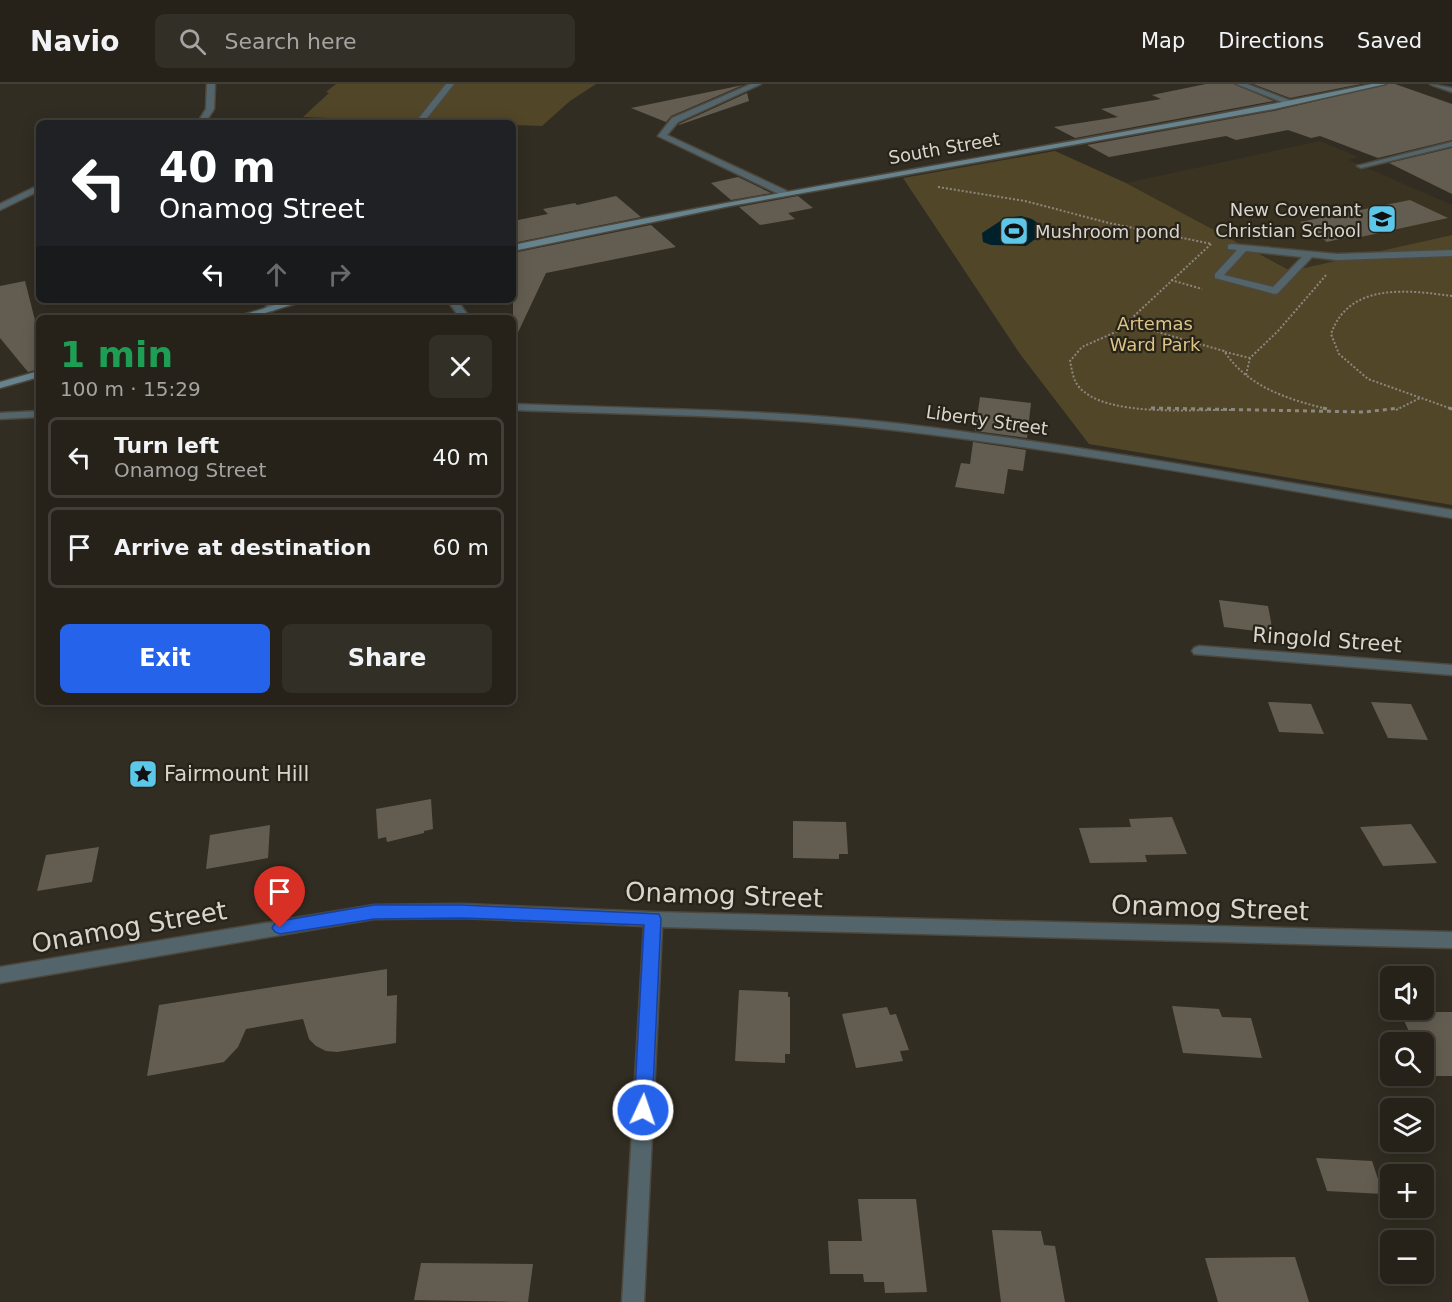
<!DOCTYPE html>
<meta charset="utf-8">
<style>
:root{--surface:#26221a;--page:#322f27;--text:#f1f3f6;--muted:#a4a4a2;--line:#423f39;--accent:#2563eb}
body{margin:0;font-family:"DejaVu Sans",sans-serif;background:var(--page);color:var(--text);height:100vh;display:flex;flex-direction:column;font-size:22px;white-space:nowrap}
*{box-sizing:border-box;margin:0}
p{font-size:20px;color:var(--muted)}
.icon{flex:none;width:33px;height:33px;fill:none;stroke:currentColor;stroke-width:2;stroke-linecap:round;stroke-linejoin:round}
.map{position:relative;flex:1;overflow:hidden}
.drawer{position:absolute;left:36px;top:231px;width:480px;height:390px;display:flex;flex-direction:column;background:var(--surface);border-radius:9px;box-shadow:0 3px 15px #0003,0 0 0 2px var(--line)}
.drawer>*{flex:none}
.banner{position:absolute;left:36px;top:36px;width:480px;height:183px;border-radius:9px;box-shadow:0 3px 15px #0003,0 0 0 2px var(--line);background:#202124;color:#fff;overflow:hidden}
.tools{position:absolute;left:1380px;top:882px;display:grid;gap:12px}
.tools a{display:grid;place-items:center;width:54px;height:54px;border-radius:9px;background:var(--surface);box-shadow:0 3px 15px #0003,0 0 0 2px var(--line);font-size:30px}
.pin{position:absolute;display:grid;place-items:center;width:51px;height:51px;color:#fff;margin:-62px -26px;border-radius:50% 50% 50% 0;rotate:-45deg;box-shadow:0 0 6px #0007}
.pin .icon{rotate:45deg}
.me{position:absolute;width:66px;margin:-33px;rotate:3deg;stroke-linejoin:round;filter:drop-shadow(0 0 4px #0008)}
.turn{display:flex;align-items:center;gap:21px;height:126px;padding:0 24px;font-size:27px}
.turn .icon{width:78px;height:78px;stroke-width:2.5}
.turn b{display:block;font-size:42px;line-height:51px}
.lanes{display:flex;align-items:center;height:57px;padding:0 24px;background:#0003;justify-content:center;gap:30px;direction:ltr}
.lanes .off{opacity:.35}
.round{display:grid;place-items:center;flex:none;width:63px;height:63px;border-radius:9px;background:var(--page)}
.summary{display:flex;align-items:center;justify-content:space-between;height:102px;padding:0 24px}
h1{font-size:36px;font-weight:600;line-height:45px;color:#1e9e55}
.action{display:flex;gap:12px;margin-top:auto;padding:12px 24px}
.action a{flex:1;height:69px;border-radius:9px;background:var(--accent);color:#fff;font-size:24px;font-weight:600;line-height:69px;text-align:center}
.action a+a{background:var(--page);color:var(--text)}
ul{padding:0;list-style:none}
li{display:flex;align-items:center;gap:18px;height:81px;margin:0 12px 9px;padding:0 12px;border:3px solid var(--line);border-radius:9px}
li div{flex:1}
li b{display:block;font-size:22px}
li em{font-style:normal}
header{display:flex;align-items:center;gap:36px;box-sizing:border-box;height:84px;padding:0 30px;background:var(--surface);border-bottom:2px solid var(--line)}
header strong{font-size:28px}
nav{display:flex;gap:33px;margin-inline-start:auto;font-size:21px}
.search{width:420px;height:54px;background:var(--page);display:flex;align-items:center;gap:15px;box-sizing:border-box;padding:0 21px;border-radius:9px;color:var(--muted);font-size:22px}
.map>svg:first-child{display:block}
</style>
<header>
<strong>Navio</strong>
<div class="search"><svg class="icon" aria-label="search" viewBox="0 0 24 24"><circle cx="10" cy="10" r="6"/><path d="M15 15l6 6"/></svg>Search here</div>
<nav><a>Map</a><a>Directions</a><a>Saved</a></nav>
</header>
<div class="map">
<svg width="1452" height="1218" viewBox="0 0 1452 1218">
<rect width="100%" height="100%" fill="#322d22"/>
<polygon fill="#3a3321" points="1320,57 1358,73 1349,76 1452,121 1452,151 1292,187 1126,99"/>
<g fill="#524628">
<polygon points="336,0 596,0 570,17 542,42 303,33 329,9 326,8"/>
<polygon points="1055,67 1126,99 1291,187 1452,151 1452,421 1089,360 1020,270 903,94"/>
</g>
<polygon fill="#00212b" points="1021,132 1032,135 1047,146 1026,162 991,161 983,158 982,149 1005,134"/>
<g fill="#635d51">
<polygon points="1206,0 1234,0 1274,17 1075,54 1054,43 1118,33 1101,25 1161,15 1152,11"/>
<polygon points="1253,0 1361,0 1290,14"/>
<polygon points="1388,0 1395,0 1452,20 1452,56 1378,74 1320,52 1311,54 1288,46 1236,56 1226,52 1109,73 1087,61 1274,27"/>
<polygon points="743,1 671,32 666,38 631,24"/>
<polygon points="747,9 749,17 679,41 679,40"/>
<polygon points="1452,64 1452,110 1389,79"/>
<polygon points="738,93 771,109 731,116 711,99"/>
<polygon points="616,112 641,133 513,159 513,137 548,130 543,125 575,119 577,121"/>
<polygon points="798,112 813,124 788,129 795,135 760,141 739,123"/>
<polygon points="1410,116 1448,134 1356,154 1352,152 1327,158 1300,138"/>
<polygon points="651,141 676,163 546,189 513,259 513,169"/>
<polygon points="25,197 39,252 39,285 28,288 0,254 0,202"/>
<polygon points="980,313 1031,319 1027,354 975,347"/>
<polygon points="973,358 1026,366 1023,387 1008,385 1004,410 955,403 961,379 970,380"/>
<polygon points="1219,516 1268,522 1273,549 1224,543"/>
<polygon points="1268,618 1311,620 1324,650 1279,648"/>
<polygon points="1371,618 1411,620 1428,656 1388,654"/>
<polygon points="431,715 433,745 424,747 424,749 387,758 386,753 378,755 376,725"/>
<polygon points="1172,733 1187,770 1145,771 1147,778 1090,779 1079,744 1131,743 1129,735"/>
<polygon points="793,737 846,738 848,770 839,770 839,775 793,774"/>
<polygon points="1411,740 1437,779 1383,782 1360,743"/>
<polygon points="270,741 268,774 206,785 210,751"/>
<polygon points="99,763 92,798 37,807 46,771"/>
<polygon points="387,885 387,912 397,911 396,959 337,968 326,967 316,962 309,955 303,935 246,945 238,963 224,978 147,992 159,921"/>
<polygon points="739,906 788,908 788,913 790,913 790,970 785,970 785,979 735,977"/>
<polygon points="1172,922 1219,925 1222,933 1251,934 1262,974 1183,969"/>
<polygon points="887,923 890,931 896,930 909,966 900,967 903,977 856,984 842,930"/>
<polygon points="1400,928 1452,928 1452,992 1429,992 1424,980 1424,958 1414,958"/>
<polygon points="1316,1074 1372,1077 1383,1110 1327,1107"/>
<polygon points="858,1115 916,1115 927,1208 885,1209 884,1198 864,1198 863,1190 830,1190 828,1157 862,1157"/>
<polygon points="992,1146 1041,1147 1044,1161 1055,1162 1065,1218 1001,1218"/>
<polygon points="1295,1173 1309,1218 1218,1218 1205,1174"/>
<polygon points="421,1179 533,1180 528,1218 414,1216"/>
</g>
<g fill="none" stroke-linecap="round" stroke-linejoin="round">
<g stroke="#4d483e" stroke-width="3">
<g id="service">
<polygon points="446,0 454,0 423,39 415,39"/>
<path d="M 1231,160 L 1337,170 L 1452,166 L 1452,172 L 1337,176 L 1312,173 L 1278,209 L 1275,210 L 1215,194 L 1215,190 L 1237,166 L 1228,165 L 1228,161 ZM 1246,167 L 1302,173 L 1273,203 L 1224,191 Z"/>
<polygon points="447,216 457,216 470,234 460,234"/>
</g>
</g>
<g stroke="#4d483e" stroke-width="3">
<g id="minor">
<polygon points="751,0 761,0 678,38 667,51 787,107 787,111 781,111 658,52 672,34"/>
<polygon points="1236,0 1247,0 1294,18 1287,20"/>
<polygon points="1430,0 1452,4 1452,8 1432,1"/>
<polygon points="1452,58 1452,62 1361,84 1357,82"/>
<polygon points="272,216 282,216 273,227 265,227 264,225"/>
<polygon points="1199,562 1452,581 1452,591 1194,570 1192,567 1194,564"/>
<polygon points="462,820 653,828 1452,848 1452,864 662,843 644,1218 622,1218 644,842 462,834 374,835 0,899 0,883 374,821"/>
</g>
</g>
<g stroke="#4d483e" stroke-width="3">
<g id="tertiary">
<polygon points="207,0 215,0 214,25 205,39 197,39 206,25"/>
<polygon points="39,101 39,107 0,126 0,120"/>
<path d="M 513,320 C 642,325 774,325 902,340 C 1087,362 1269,396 1452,426 L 1452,434 C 1269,403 1087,369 902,347 C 774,331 642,331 513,326 Z"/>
<polygon points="39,327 39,333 0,335 0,329"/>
</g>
</g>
<g stroke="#4d483e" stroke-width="3">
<g id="secondary">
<path d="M 1372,0 L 1386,0 L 1274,25 L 730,122 L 513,167 L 513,161 C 798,101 1087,59 1372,0 Z"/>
<polygon points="291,216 307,216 249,234 233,234"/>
<polygon points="39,287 39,293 0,304 0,298"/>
</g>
</g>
<g stroke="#8c8880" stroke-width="2" stroke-dasharray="2 2" stroke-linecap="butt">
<polyline points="938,103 1025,117 1109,139 1212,160"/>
<path d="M 1211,160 L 1118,247 L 1082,263 L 1070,277 C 1072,286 1073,296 1079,303 C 1106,334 1194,325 1233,326"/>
<polyline points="1171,196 1202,205"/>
<path d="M 1452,212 C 1408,206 1349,198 1331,250 L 1339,270 L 1368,295 L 1452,325"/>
<path d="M 1126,239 L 1224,267 C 1248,303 1287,315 1327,325"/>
<polyline points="1225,268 1250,274"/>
<polyline points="1246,291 1250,274 1278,247 1327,190"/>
<polyline points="1396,326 1420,314"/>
</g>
<g stroke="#8c8880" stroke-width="3" stroke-dasharray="4 4" stroke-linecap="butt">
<polyline points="1151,324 1365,328 1399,324"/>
<polyline points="1323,324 1327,325"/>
<polyline points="1449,324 1452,325"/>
</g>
<use href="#service" fill="#53656b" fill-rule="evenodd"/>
<use href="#minor" fill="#53656b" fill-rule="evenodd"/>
<use href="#tertiary" fill="#53656b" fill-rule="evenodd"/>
<use href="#secondary" fill="#67848e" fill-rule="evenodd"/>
</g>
<polygon fill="#2563eb" stroke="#184099" stroke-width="1.5" points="374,821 462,821 659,830 661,835 652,1026 649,1033 643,1035 636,1033 634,1026 644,841 462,834 374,835 280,850 275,848 272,844 275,839 280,837"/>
<defs>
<g id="school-square" transform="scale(1.5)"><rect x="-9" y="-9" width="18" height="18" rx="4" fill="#5cc7e8" stroke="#282318"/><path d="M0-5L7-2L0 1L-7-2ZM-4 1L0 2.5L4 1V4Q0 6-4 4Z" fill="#111"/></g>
<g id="stadium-square" transform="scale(1.5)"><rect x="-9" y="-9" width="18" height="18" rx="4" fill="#5cc7e8" stroke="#282318"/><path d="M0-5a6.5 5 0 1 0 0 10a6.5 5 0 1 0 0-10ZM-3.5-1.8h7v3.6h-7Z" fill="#111"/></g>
<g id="sight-square" transform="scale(1.5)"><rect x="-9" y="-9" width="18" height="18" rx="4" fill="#5cc7e8" stroke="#282318"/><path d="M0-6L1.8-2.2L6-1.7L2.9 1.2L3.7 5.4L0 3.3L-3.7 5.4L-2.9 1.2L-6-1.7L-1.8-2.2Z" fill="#111"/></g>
</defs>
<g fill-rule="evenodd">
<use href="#school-square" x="1382" y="135"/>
<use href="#stadium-square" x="1014" y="147"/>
<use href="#sight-square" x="143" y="690"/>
</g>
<g text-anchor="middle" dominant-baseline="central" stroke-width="4.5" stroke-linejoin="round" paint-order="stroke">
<g font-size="18" fill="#d8d5ce" stroke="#282318">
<text transform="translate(944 64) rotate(-10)">South Street</text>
<text transform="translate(987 336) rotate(8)">Liberty Street</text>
</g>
<g font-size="18" fill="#d8d5ce" stroke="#282318" text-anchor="end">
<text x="1361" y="125">New Covenant<tspan x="1361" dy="21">Christian School</tspan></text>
<text x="1035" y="147" text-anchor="start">Mushroom pond</text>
</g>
<g font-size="18" fill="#dcc386" stroke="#282318">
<text x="1155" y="239">Artemas<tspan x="1155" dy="21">Ward Park</tspan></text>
</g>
<g font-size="21" fill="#d8d5ce" stroke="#282318">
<text transform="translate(1327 556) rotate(4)">Ringold Street</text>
</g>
<g font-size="21" fill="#d8d5ce" stroke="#282318" text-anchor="start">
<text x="164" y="690">Fairmount Hill</text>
</g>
<g font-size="26" fill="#d8d5ce" stroke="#282318">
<text transform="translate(724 811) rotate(2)">Onamog Street</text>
<text transform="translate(1210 824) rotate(2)">Onamog Street</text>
<text transform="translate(129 843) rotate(-10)">Onamog Street</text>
</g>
</g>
</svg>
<div class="tools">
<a><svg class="icon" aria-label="sound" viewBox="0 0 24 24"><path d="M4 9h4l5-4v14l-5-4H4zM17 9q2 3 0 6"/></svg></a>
<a><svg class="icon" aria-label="search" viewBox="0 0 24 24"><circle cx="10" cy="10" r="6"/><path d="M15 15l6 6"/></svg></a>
<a><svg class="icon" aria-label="layers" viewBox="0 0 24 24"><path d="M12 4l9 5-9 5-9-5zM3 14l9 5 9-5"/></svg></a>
<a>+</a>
<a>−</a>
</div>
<div class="pin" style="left:280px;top:844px;background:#d93025"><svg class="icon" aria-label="arrive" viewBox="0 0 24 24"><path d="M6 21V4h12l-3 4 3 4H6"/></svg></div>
<svg class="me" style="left:643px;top:1026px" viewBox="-20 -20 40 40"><circle r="17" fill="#2563eb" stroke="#fff" stroke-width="3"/><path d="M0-11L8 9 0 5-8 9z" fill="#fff"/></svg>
<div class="banner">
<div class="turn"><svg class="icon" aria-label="left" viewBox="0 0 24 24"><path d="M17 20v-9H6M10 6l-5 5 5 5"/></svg><div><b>40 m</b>Onamog Street</div></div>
<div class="lanes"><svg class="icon" aria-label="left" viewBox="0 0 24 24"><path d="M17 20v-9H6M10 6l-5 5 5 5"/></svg><svg class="icon off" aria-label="ahead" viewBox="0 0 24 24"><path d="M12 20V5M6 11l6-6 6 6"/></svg><svg class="icon off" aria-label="right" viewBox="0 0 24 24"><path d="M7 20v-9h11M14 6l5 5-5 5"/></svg></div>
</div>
<section class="drawer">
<div class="summary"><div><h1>1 min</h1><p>100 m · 15:29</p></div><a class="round"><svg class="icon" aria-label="close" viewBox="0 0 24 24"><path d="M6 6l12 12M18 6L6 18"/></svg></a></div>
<ul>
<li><svg class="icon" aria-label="left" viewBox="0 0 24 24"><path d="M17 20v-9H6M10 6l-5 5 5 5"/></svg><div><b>Turn left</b><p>Onamog Street</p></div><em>40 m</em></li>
<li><svg class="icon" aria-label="arrive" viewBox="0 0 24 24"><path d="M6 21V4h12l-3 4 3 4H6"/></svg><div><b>Arrive at destination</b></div><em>60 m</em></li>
</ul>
<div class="action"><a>Exit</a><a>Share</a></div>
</section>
</div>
